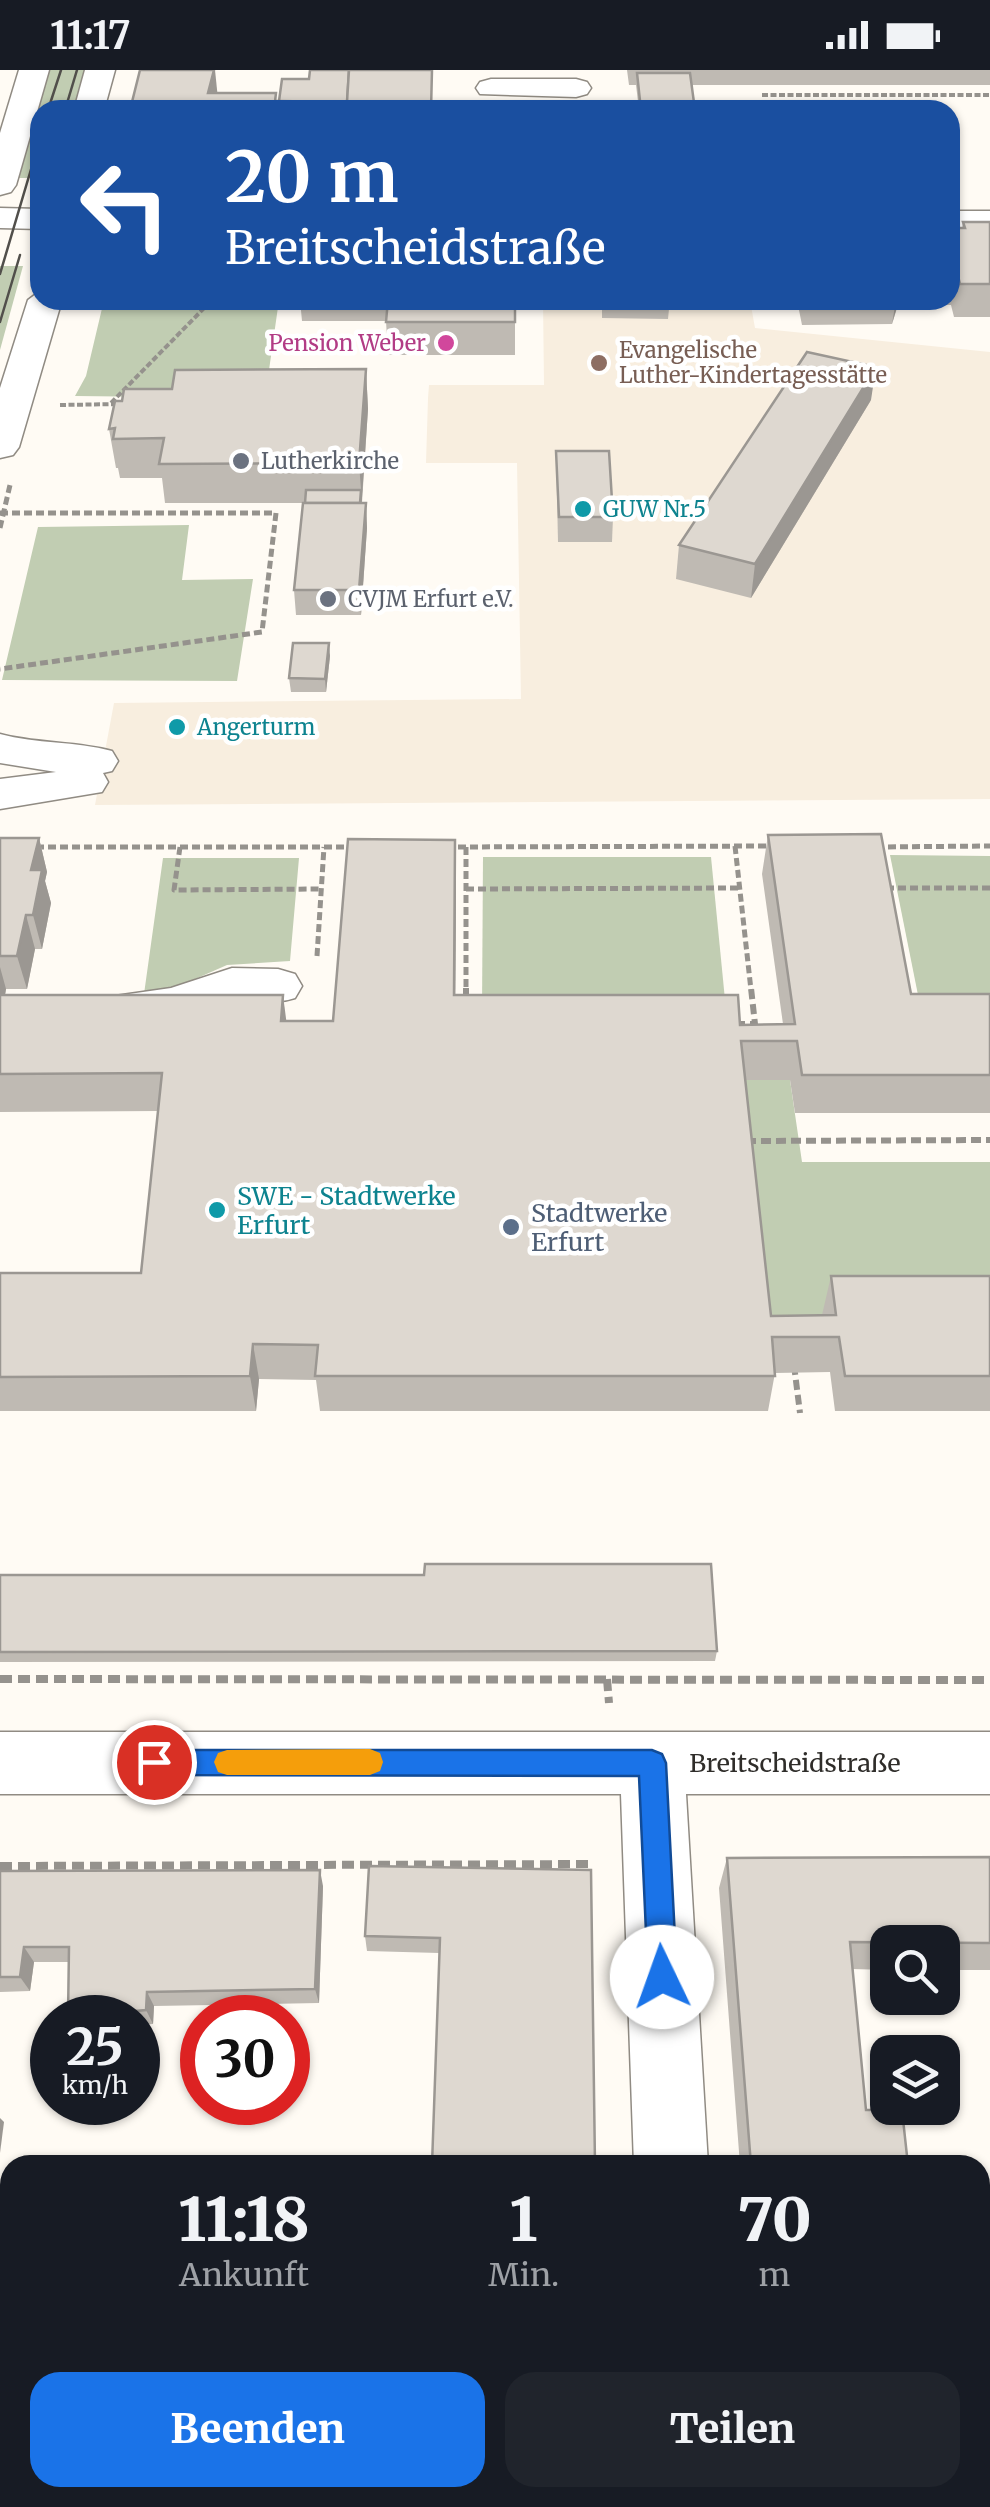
<!DOCTYPE html>
<html lang="de">
<meta charset="utf-8">
<style>
:root{--surface:#171b24;--page:#20242c;--text:#f1f3f6;--muted:#9ea1a6;--accent:#1a73e8}
body{margin:0;font-family:Merriweather,serif;background:var(--page);color:var(--text);height:100vh;display:flex;flex-direction:column;font-size:38px;white-space:nowrap}
*{box-sizing:border-box;margin:0}
p{font-size:32px;color:var(--muted)}
.icon{flex:none;width:55px;height:55px;fill:none;stroke:currentColor;stroke-width:2;stroke-linecap:round;stroke-linejoin:round}
.map{position:relative;flex:1;overflow:hidden}
.details{position:absolute;left:0px;top:2085px;width:990px;height:352px;display:flex;flex-direction:column;background:var(--surface);border-radius:30px 30px 0 0;box-shadow:0 2px 8px #0004}
.details>*{flex:none}
.banner{position:absolute;left:30px;top:30px;width:930px;height:210px;border-radius:30px;box-shadow:0 2px 8px #0004;background:#1a4fa0;color:#fff;overflow:hidden}
.buttons{position:absolute;left:870px;top:1855px;display:grid;gap:20px}
.buttons a{display:grid;place-items:center;width:90px;height:90px;border-radius:20px;background:var(--surface);box-shadow:0 2px 8px #0004;font-size:50px}
.speed{position:absolute;left:30px;top:1925px;display:flex;gap:20px;font-size:50px;font-weight:700;text-align:center}
.speed>*{display:grid;place-content:center;width:130px;height:130px;border-radius:50%;background:var(--surface);box-shadow:0 2px 8px #0004;line-height:1}
.speed small{font-size:25px;font-weight:400}
.speed .limit{border:15px solid #d22;background:#fff;color:#111}
.pin{position:absolute;display:grid;place-items:center;width:85px;height:85px;color:#fff;margin:-42px;border:5px solid #fff;border-radius:50%;box-shadow:0 2px 10px #0007}
.me{position:absolute;width:110px;margin:-55px;rotate:357deg;stroke-linejoin:round;filter:drop-shadow(0 0 8px #0008)}
.turn{display:flex;align-items:center;gap:35px;height:210px;padding:0 30px;font-size:45px}
.turn .icon{width:130px;height:130px;stroke-width:2.5}
.turn b{display:block;font-size:70px;line-height:85px}
.eta{display:flex;justify-content:space-evenly;align-items:center;height:170px;text-align:center}
.eta b{font-size:60px;font-weight:800;line-height:70px}
.button{display:flex;gap:20px;margin-top:auto;padding:20px 30px}
.button a{flex:1;height:115px;border-radius:30px;background:var(--accent);color:#fff;font-size:40px;font-weight:800;line-height:115px;text-align:center}
.button a+a{background:var(--page);color:var(--text)}
.status{display:flex;justify-content:space-between;align-items:center;height:70px;padding:0 50px;background:var(--surface);direction:ltr}
.status svg{height:28px;fill:currentColor}
.map>svg:first-child{display:block}
</style>
<div class="status"><b>11:17</b><svg viewBox="0 0 49 12"><path d="M0 12V9h3v3zM5 12V6h3v6zM10 12V3h3v9zM15 12V0h3v12zM26 1h20v11H26zM47 4h2v5h-2z"/></svg></div>
<div class="map">
<svg width="990" height="2437" viewBox="0 0 990 2437">
<rect width="100%" height="100%" fill="#fffbf4"/>
<polygon fill="#f8eedf" points="543,230 750,230 755,258 990,282 990,729 95,735 114,633 521,629 517,393 426,393 428,328 429,315 544,315"/>
<g fill="#c1cdb2">
<polygon points="44,0 87,0 79,40 40,40 40,108 15,108"/>
<polygon points="0,196 23,196 0,280"/>
<polygon points="104,230 279,230 265,328 75,326 86,306"/>
<polygon points="189,455 182,510 253,509 237,611 2,610 38,457"/>
<polygon points="890,785 990,786 990,946 922,945"/>
<polygon points="483,787 711,787 726,940 482,940"/>
<polygon points="163,788 299,788 290,891 227,895 161,924 144,924"/>
<polygon points="735,1010 790,1010 802,1092 990,1092 990,1243 827,1280 764,1281"/>
</g>
<g fill="none" stroke-linecap="round" stroke-linejoin="round">
<g stroke="#908b83" stroke-width="3">
<g id="minor">
<polygon points="491,9 576,9 587,12 591,18 587,24 576,27 480,24 476,18 480,12"/>
<polygon points="0,138 40,139 40,159 0,158"/>
<rect x="950" y="141" width="40" height="20"/>
<path d="M 0,664 C 37,674 75,671 112,681 L 118,691 L 112,701 L 103,703 L 108,712 L 102,722 L 0,739 L 0,709 L 56,702 L 0,693 Z"/>
<path d="M 232,898 L 278,899 L 295,904 L 302,916 L 295,928 C 274,935 253,929 232,933 C 190,943 152,966 108,953 L 100,940 L 108,927 L 171,918 Z"/>
<polygon points="0,1662 990,1662 990,1724 686,1724 708,2095 634,2095 621,1724 0,1724"/>
<rect x="647" y="2428" width="80" height="9"/>
</g>
</g>
<g stroke="#908b83" stroke-width="3">
<g id="major">
<polygon points="19,0 49,0 16,115 11,122 0,125 0,63"/>
<polygon points="85,0 115,0 104,40 74,40"/>
<polygon points="40,221 40,230 62,230 19,377 13,385 0,388 0,318 28,230"/>
</g>
</g>
<g stroke="#95928d" stroke-width="4" stroke-dasharray="6 2.5" stroke-linecap="butt">
<polyline points="762,25 990,25"/>
<polyline points="111,333 212,230"/>
<polyline points="60,335 123,334"/>
</g>
<g stroke="#95928d" stroke-width="5" stroke-dasharray="8 4" stroke-linecap="butt">
<polyline points="0,443 276,443 262,562 0,599"/>
<polyline points="0,458 10,415"/>
<polyline points="735,776 751,920"/>
<polyline points="36,777 354,777"/>
<polyline points="180,777 174,820 321,819"/>
<polyline points="446,777 774,776"/>
<polyline points="466,777 466,920"/>
<polyline points="876,777 990,776"/>
<polyline points="886,818 990,818"/>
<polyline points="466,819 740,818"/>
<polyline points="317,886 324,777"/>
</g>
<g stroke="#95928d" stroke-width="6" stroke-dasharray="10 5" stroke-linecap="butt">
<polyline points="466,918 466,931"/>
<polyline points="735,954 755,954 751,918"/>
<polyline points="746,1071 990,1070"/>
<polyline points="794,1295 800,1343"/>
</g>
<g stroke="#95928d" stroke-width="8" stroke-dasharray="12 6" stroke-linecap="butt">
<polyline points="0,1609 990,1610"/>
<polyline points="607,1609 609,1633"/>
<polyline points="0,1796 594,1794"/>
</g>
<use href="#minor" fill="#fff" fill-rule="evenodd"/>
<use href="#major" fill="#fff" fill-rule="evenodd"/>
<g stroke="#514f4b" stroke-width="2.5">
<polyline points="48,40 61,0"/>
<polyline points="65,40 77,0"/>
<polyline points="0,204 40,69"/>
<polyline points="0,252 20,185"/>
</g>
</g>
<g fill="#bfbab3">
<polygon points="627,0 990,0 990,15 692,15 695,40 639,40 636,15 629,15"/>
<polygon points="963,152 990,152 990,247 954,247 951,235 898,235 892,254 802,255 797,230 950,230 950,158 962,158"/>
<polygon points="300,230 515,230 515,285 388,285 386,251 302,251"/>
<polygon points="563,230 702,230 702,240 669,239 668,249 602,248 602,239 563,239"/>
<polygon points="366,299 368,339 362,433 366,433 367,458 361,545 296,545 294,520 303,433 165,433 162,408 120,408 118,398 116,398 109,359 122,331 172,319"/>
<polygon points="871,330 751,528 676,509 679,475"/>
<polygon points="556,381 613,447 612,472 558,472"/>
<polygon points="330,586 326,622 291,622 289,608"/>
<polygon points="768,765 911,924 990,924 990,1043 795,1043 790,1010 745,1010 771,1246 822,1245 831,1206 990,1206 990,1341 835,1341 830,1302 775,1303 768,1341 320,1341 316,1310 259,1309 256,1341 0,1341 0,1203 141,1203 158,1041 0,1042 0,768 39,768 47,802 45,811 51,833 42,879 35,879 27,919 6,919 5,925 287,951 333,951 456,810 455,925 740,955 783,954 762,804"/>
<polygon points="0,1505 717,1581 715,1591 0,1592"/>
<polygon points="990,1787 990,1900 942,1900 942,1872 888,1872 888,1900 852,1899 866,2040 908,2095 740,2095 719,1818 727,1788"/>
<polygon points="591,1800 439,1883 367,1881 365,1866"/>
<polygon points="0,1801 323,1816 319,1933 154,1936 153,1954 138,1955 138,1948 69,1948 69,1892 34,1892 30,1921 0,1922"/>
<polygon points="764,2428 961,2428 962,2437 765,2437"/>
</g>
<g fill="#9b9792">
<polygon points="214,0 215,0 218,29 208,23"/>
<polygon points="896,230 899,230 892,254"/>
<polygon points="876,297 871,330 751,528 755,494"/>
<polygon points="366,299 368,339 360,457 361,420 359,393"/>
<polygon points="366,433 367,458 361,545 359,520"/>
<polygon points="329,573 330,586 326,622 325,609"/>
<polygon points="39,768 47,802 45,811 51,833 42,879 33,845 31,800"/>
<polygon points="455,770 456,810 455,964 454,925"/>
<polygon points="26,845 35,879 27,919 17,886"/>
<polygon points="0,897 6,919 0,953"/>
<polygon points="283,925 288,964 281,951"/>
<polygon points="253,1274 259,1309 256,1341 250,1306"/>
<polygon points="320,1800 323,1816 319,1933 315,1919"/>
<polygon points="24,1877 34,1892 30,1921 20,1907"/>
<polygon points="147,1922 154,1936 153,1954 146,1940"/>
<polygon points="0,2048 4,2052 0,2083"/>
</g>
<g fill="#ded8d0" stroke="#9b9792" stroke-width="2.5">
<polygon points="140,0 214,0 208,23 276,23 274,40 130,40"/>
<polygon points="310,0 349,0 347,32 279,31 282,9 309,9"/>
<polygon points="349,0 432,0 431,40 276,40 277,31 347,32"/>
<polygon points="637,3 690,3 695,40 641,40"/>
<polygon points="963,152 990,152 990,214 960,214 957,202 950,202 950,158 965,158"/>
<polygon points="388,230 515,230 515,252 386,252"/>
<polygon points="603,230 669,230 669,236 603,235"/>
<polygon points="807,282 876,297 755,494 679,475"/>
<polygon points="366,299 359,393 159,394 164,368 113,369 115,358 109,359 115,331 122,331 124,319 172,319 175,300"/>
<polygon points="556,381 609,381 613,447 559,447"/>
<polygon points="306,420 361,420 360,433 305,433"/>
<polygon points="303,433 366,433 359,520 294,520"/>
<polygon points="293,573 329,573 325,609 289,608"/>
<polygon points="881,764 911,924 990,924 990,1005 802,1005 797,971 741,971 771,1246 836,1245 831,1206 990,1206 990,1306 845,1306 839,1267 772,1267 775,1306 315,1306 318,1275 253,1274 250,1306 0,1307 0,1203 141,1203 162,1003 0,1004 0,925 283,925 281,951 333,951 348,769 455,770 454,925 738,925 740,955 795,954 768,765"/>
<polygon points="0,768 39,768 31,800 42,800 33,845 26,845 17,886 0,886"/>
<polygon points="425,1494 711,1494 717,1581 0,1582 0,1505 424,1505"/>
<polygon points="990,1787 990,1873 850,1872 866,2040 902,2040 908,2095 751,2095 727,1788"/>
<polygon points="369,1796 591,1800 595,2095 432,2095 440,1868 365,1866"/>
<polygon points="320,1800 315,1919 147,1922 146,1940 68,1947 69,1877 24,1877 20,1907 0,1907 0,1801"/>
<polygon points="432,2428 607,2428 608,2437 432,2437"/>
<polygon points="777,2428 961,2428 962,2437 778,2437"/>
</g>
<polygon fill="#1a73e8" stroke="#114b97" stroke-width="2.5" points="154,1680 652,1680 662,1684 666,1693 677,1907 672,1917 662,1921 652,1917 648,1907 639,1706 154,1705 144,1702 140,1692 144,1683"/>
<polygon fill="#f59e0b" points="370,1679 380,1683 383,1692 380,1701 370,1705 227,1705 218,1702 214,1692 218,1683 227,1680"/>
<circle fill="#d1479c" stroke="#fff" stroke-width="4" cx="446" cy="273" r="10"/>
<circle fill="#8d6e63" stroke="#fff" stroke-width="4" cx="599" cy="293" r="10"/>
<g fill="#6b7280" stroke="#fff" stroke-width="4">
<circle cx="241" cy="391" r="10"/>
<circle cx="328" cy="529" r="10"/>
</g>
<g fill="#0f9aa8" stroke="#fff" stroke-width="4">
<circle cx="583" cy="439" r="10"/>
<circle cx="177" cy="657" r="10"/>
<circle cx="217" cy="1140" r="10"/>
</g>
<circle fill="#5c6f8a" stroke="#fff" stroke-width="4" cx="511" cy="1157" r="10"/>
<g text-anchor="middle" dominant-baseline="central" stroke-width="9" stroke-linejoin="round" paint-order="stroke">
<g font-size="22" fill="#b23c85" stroke="#fff" text-anchor="end">
<text x="426" y="273">Pension Weber</text>
</g>
<g font-size="22" fill="#785e54" stroke="#fff" text-anchor="start">
<text x="619" y="280">Evangelische<tspan x="619" dy="25">Luther-Kindertagesstätte</tspan></text>
</g>
<g font-size="22" fill="#5b616d" stroke="#fff" text-anchor="start">
<text x="261" y="391">Lutherkirche</text>
<text x="348" y="529">CVJM Erfurt e.V.</text>
</g>
<g font-size="22" fill="#0d838f" stroke="#fff" text-anchor="start">
<text x="603" y="439">GUW Nr.5</text>
<text x="197" y="657">Angerturm</text>
</g>
<g font-size="25" fill="#0d838f" stroke="#fff" text-anchor="start">
<text x="237" y="1126">SWE - Stadtwerke<tspan x="237" dy="29">Erfurt</tspan></text>
</g>
<g font-size="25" fill="#4e5e75" stroke="#fff" text-anchor="start">
<text x="531" y="1143">Stadtwerke<tspan x="531" dy="29">Erfurt</tspan></text>
</g>
<g font-size="25" fill="#2f2d2a" stroke="#fff">
<text x="795" y="1693">Breitscheidstraße</text>
</g>
</g>
</svg>
<div class="buttons">
<a><svg class="icon" aria-label="search" viewBox="0 0 24 24"><circle cx="10" cy="10" r="6"/><path d="M15 15l6 6"/></svg></a>
<a><svg class="icon" aria-label="layers" viewBox="0 0 24 24"><path d="M12 4l9 5-9 5-9-5zM3 14l9 5 9-5"/></svg></a>
</div>
<div class="speed"><div>25<small>km/h</small></div><div class="limit">30</div></div>
<div class="pin" style="left:154px;top:1692px;background:#d93025"><svg class="icon" aria-label="arrive" viewBox="0 0 24 24"><path d="M6 21V4h12l-3 4 3 4H6"/></svg></div>
<svg class="me" style="left:662px;top:1907px" viewBox="-20 -20 40 40"><circle r="19" fill="#fff"/><path d="M0-13L10 11 0 6-10 11z" fill="#1a73e8"/></svg>
<div class="banner">
<div class="turn"><svg class="icon" aria-label="left" viewBox="0 0 24 24"><path d="M17 20v-9H6M10 6l-5 5 5 5"/></svg><div><b>20 m</b>Breitscheidstraße</div></div>
</div>
<section class="details">
<div class="eta">
<div><b>11:18</b><p>Ankunft</p></div>
<div><b>1</b><p>Min.</p></div>
<div><b>70</b><p>m</p></div>
</div>
<div class="button"><a>Beenden</a><a>Teilen</a></div>
</section>
</div>
